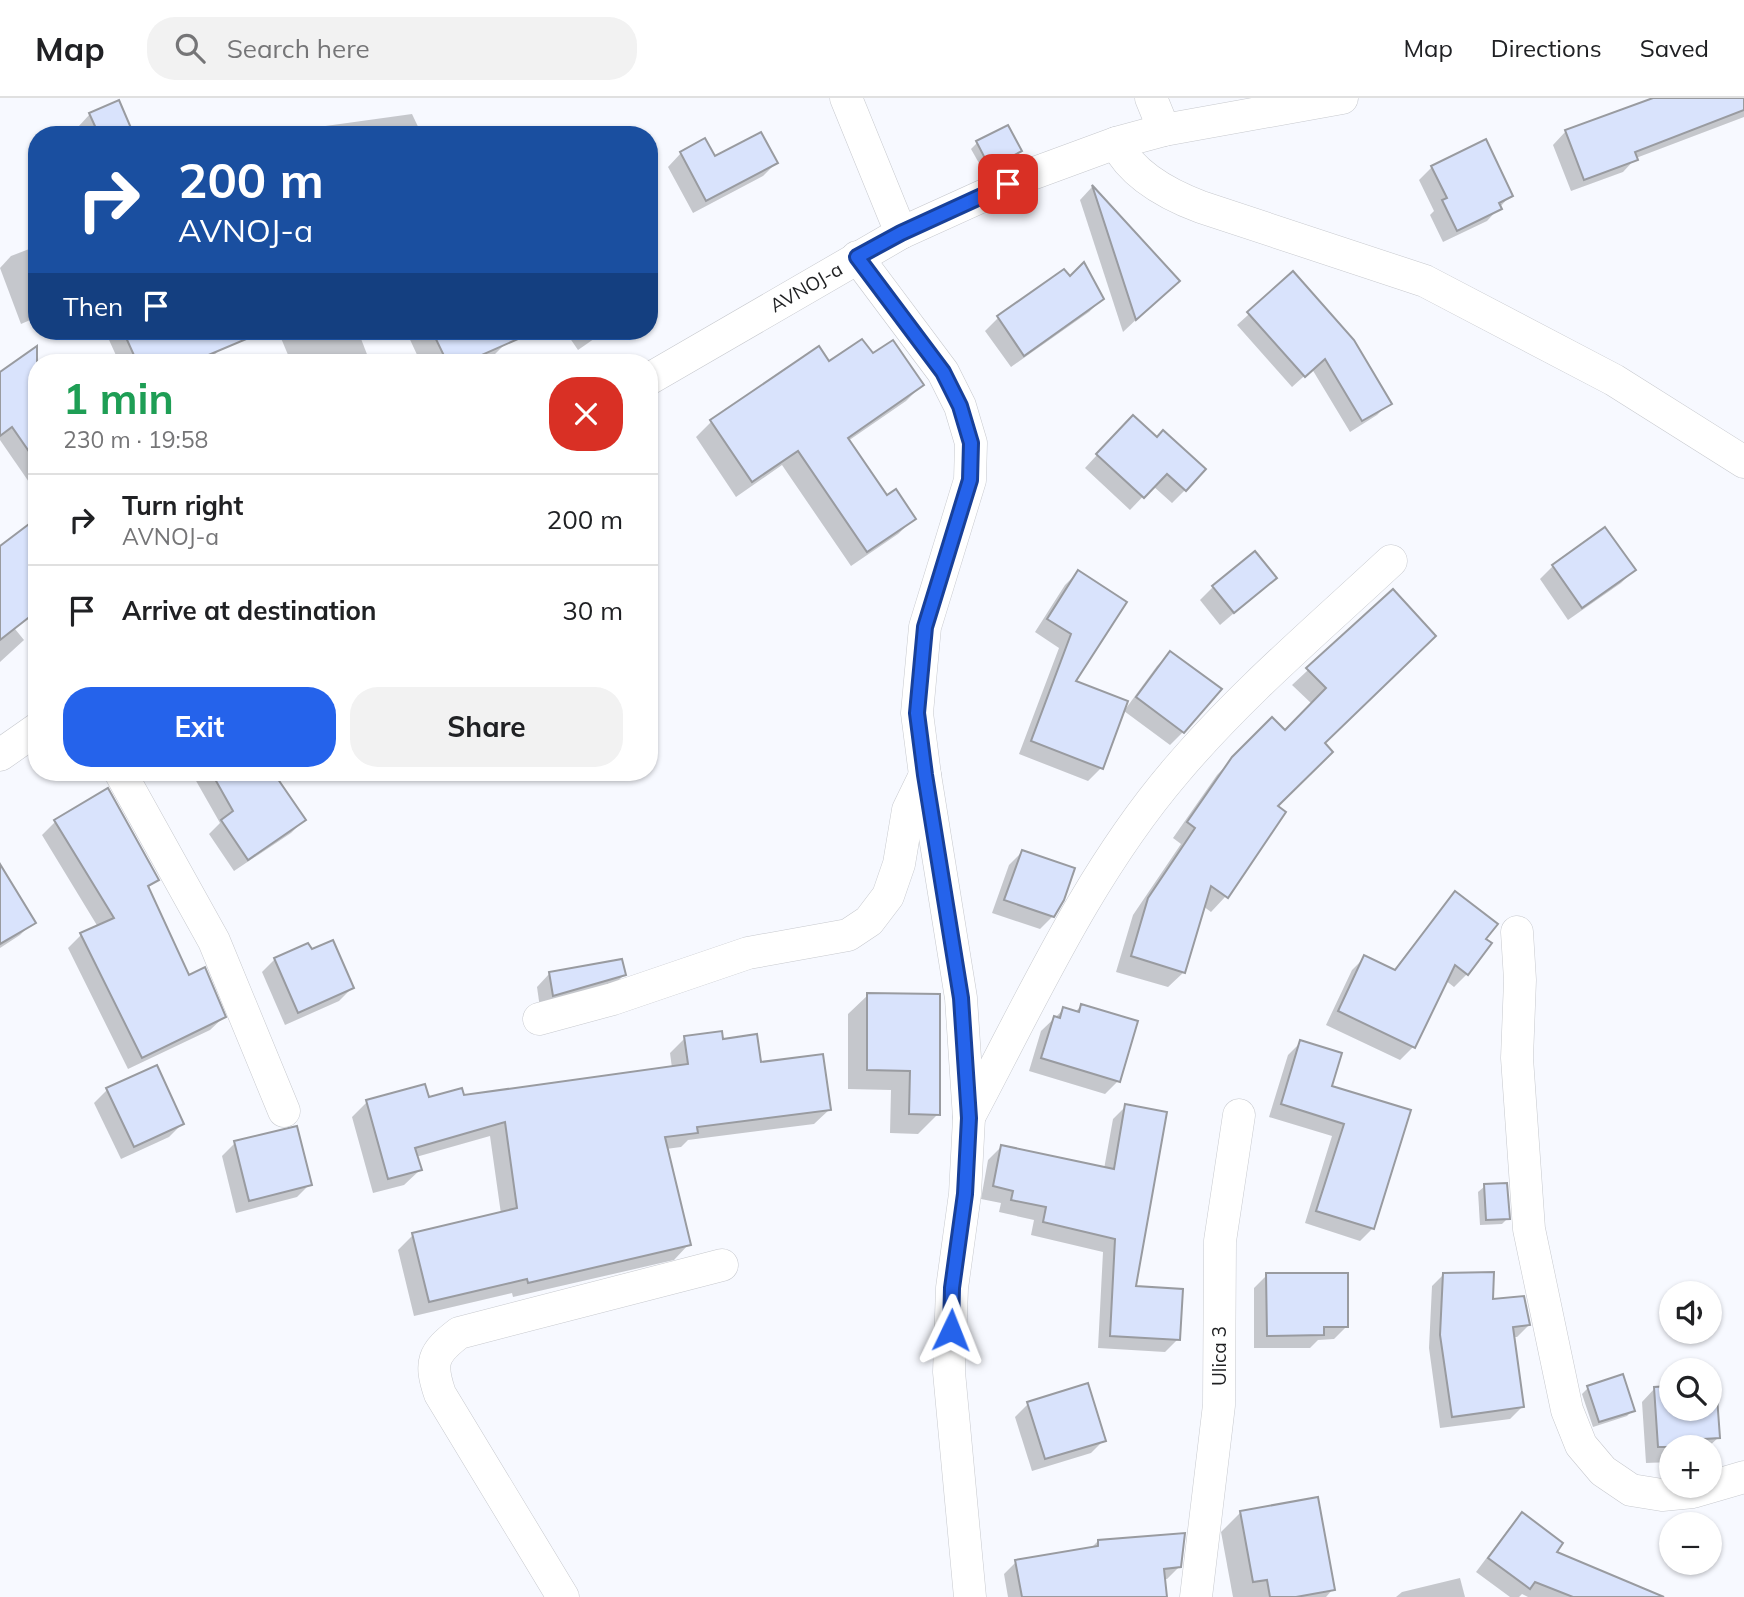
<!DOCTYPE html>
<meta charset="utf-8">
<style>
:root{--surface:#fff;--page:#f2f2f2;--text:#202124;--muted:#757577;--line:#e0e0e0;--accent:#2563eb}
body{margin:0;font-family:Mulish,sans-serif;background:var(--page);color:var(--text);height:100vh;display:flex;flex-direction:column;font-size:26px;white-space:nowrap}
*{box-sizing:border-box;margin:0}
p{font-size:23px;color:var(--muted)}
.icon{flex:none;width:38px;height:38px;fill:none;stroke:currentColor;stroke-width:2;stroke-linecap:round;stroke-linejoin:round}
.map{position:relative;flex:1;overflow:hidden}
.details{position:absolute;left:28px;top:256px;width:630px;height:427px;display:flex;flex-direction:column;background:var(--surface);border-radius:28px;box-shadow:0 2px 5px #0004}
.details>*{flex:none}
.guide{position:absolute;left:28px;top:28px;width:630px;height:214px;border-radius:28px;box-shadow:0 2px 5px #0004;background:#1a4fa0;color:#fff;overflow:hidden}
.controls{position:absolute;left:1659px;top:1183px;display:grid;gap:14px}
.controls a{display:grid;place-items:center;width:63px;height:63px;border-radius:50%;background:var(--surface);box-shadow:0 2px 5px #0004;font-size:35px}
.pin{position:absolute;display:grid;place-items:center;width:60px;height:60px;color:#fff;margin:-30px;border-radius:14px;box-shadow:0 4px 10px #0006}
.me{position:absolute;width:77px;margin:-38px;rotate:2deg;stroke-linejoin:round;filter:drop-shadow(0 0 5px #0008)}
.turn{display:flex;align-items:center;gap:24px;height:147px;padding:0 35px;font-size:32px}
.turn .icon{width:91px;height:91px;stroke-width:2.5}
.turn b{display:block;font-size:49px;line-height:60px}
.then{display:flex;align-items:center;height:66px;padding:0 35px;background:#0003;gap:14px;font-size:26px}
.round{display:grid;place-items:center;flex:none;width:74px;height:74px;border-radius:28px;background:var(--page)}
.summary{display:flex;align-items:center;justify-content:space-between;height:119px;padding:0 35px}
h1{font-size:42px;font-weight:700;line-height:52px;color:#1e9e55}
.button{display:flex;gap:14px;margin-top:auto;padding:14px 35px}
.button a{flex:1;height:80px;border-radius:28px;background:var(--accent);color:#fff;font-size:28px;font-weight:700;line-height:80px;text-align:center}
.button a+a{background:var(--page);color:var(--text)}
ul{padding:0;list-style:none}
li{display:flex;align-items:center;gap:21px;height:91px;padding:0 35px;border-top:2px solid var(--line)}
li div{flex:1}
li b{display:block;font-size:26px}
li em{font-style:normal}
header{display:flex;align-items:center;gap:42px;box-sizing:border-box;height:98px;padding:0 35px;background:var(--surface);border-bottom:2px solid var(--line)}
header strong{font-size:33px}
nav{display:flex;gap:38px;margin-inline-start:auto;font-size:24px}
.search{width:490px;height:63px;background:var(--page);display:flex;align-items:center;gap:18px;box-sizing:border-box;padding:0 24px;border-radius:28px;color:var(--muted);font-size:26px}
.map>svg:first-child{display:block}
</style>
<header>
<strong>Map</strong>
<div class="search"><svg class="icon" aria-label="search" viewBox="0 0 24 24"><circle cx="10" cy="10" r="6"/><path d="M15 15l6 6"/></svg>Search here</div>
<nav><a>Map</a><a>Directions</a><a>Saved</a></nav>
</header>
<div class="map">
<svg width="1744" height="1499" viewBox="0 0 1744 1499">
<rect width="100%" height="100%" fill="#f7f9ff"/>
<g fill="#0003">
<polygon points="1653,0 1744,0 1744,19 1636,60 1623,74 1571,93 1553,47 1566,33"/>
<polygon points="90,16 130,32 179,29 180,37 81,37 78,29"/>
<polygon points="412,16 422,37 304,37 311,30"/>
<polygon points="705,43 714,61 776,65 763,78 693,115 668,69 681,55"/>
<polygon points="977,45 1020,53 1014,59 984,74 971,51"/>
<polygon points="1432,69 1511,97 1487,123 1443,144 1430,117 1434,113 1419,82"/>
<polygon points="1092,89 1177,183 1123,234 1080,102"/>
<polygon points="37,148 37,219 21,226 0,170 11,158"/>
<polygon points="1064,173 1069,180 1102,201 1089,214 1011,269 985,233 998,220"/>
<polygon points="1293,176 1389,305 1377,317 1350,334 1312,271 1292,289 1237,227"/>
<polygon points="105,233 222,233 216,235 222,250 206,264 119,264"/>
<polygon points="278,233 358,233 370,264 291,264"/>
<polygon points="406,233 500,233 506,245 493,258 479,264 428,264 425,258 419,261"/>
<polygon points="565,233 616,233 604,241 601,236 578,252"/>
<polygon points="31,254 38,264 37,385 31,387 0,342 0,276"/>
<polygon points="872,258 922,287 906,303 848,343 887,399 914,421 898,436 851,468 782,367 736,399 696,339 711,324 828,265"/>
<polygon points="1120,332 1156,341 1185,392 1172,405 1153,388 1130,412 1085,370"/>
<polygon points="1605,431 1634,472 1621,485 1568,522 1540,481 1553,468"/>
<polygon points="1078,474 1073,584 1101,670 1088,683 1019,656 1059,550 1035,534 1065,487"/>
<polygon points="0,477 30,516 15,531 24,542 0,564"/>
<polygon points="1275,480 1220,527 1200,502 1213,489"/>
<polygon points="1393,493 1226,798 1211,814 1203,808 1184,874 1168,889 1116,874 1133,817 1181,746 1173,740 1217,677 1272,621 1285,634 1312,606 1292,587"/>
<polygon points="1170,555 1183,634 1170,647 1124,613 1157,568"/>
<polygon points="191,674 272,674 304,722 291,735 234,773 209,736 220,725"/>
<polygon points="55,724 157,781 147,791 188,879 224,919 210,932 128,971 68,850 81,837 98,829 42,737"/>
<polygon points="1022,754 1053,818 1040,831 992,815 1009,767"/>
<polygon points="0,777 33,824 20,837 0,850"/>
<polygon points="1456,796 1483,841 1467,876 1454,889 1445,882 1413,949 1400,962 1326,927 1352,872 1365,859 1393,873 1443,809"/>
<polygon points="275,861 352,890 339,903 285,927 262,874"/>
<polygon points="550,875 624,877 611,890 540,910 537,889"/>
<polygon points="868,897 938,1016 918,1036 890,1035 891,992 848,991 848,916"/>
<polygon points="1081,908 1118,983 1105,996 1029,973 1041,933 1064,911 1075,914"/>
<polygon points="685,940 721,943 830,1011 814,1026 688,1042 681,1049 666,1051 689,1146 674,1162 513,1199 512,1195 414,1218 398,1152 413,1137 501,1116 490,1038 416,1059 420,1072 404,1087 373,1095 352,1019 367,1004 463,999 672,970 670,955"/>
<polygon points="1301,944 1329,989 1409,1013 1372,1131 1360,1143 1305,1125 1332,1038 1269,1019 1288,957"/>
<polygon points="107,992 182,1026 169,1039 121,1061 94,1005"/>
<polygon points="1126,1008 1134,1190 1178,1241 1165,1254 1098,1250 1103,1154 1031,1137 1034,1122 999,1114 1001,1105 981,1101 988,1062 1001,1049 1104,1071 1113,1021"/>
<polygon points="235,1045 310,1086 297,1099 236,1115 222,1058"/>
<polygon points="1485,1088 1508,1120 1502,1126 1480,1127 1478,1094"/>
<polygon points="1444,1176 1529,1227 1517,1239 1512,1239 1522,1309 1510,1321 1440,1330 1429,1250 1432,1188"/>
<polygon points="1267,1177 1347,1228 1334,1241 1318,1242 1310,1250 1254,1250 1254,1190"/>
<polygon points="1710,1287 1714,1287 1718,1340 1708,1349 1671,1349 1671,1364 1646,1365 1642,1304 1655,1290 1671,1290 1671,1311 1710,1311"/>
<polygon points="1588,1290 1633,1312 1627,1318 1593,1329 1582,1296"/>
<polygon points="1028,1306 1104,1342 1091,1355 1032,1373 1015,1319"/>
<polygon points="1241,1414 1333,1491 1326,1499 1233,1499 1221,1434"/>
<polygon points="1522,1417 1554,1455 1605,1499 1528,1499 1522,1496 1519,1499 1510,1499 1476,1474 1509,1430"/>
<polygon points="1098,1443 1179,1469 1167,1481 1163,1481 1165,1499 1008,1499 1004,1476 1016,1464 1091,1450"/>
<polygon points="1460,1480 1465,1499 1396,1499 1402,1494"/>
</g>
<g fill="#d9e3fc" stroke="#999ba0" stroke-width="2">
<polygon points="1653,0 1744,0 1744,12 1635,54 1638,62 1584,82 1565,32"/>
<polygon points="119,2 134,37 99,37 89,15"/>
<polygon points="1008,27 1022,53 990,70 976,43"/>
<polygon points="761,34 778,65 706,103 680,54 705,40 715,58"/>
<polygon points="1486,41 1513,98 1499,105 1502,111 1457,133 1442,102 1447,100 1431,68"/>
<polygon points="1092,87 1180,183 1136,222"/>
<polygon points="1084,164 1104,201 1024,258 997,218 1064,171 1070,178"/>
<polygon points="1293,173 1354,242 1392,306 1362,323 1325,261 1305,279 1247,214"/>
<polygon points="123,233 265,233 192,264 137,264"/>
<polygon points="432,233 536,233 466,264 447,264"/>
<polygon points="862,241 873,255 893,242 924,287 848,340 887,397 896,391 916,421 867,454 798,353 752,384 710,322 819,248 829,263"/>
<polygon points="37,248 37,365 12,329 0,338 0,274"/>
<polygon points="1133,317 1157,339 1163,332 1206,371 1186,393 1167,376 1144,400 1096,356"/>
<polygon points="37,420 37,513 0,542 0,448"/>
<polygon points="1605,429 1636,472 1582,510 1552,467"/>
<polygon points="1255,453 1277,480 1234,515 1212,488"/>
<polygon points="1078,472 1127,504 1076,583 1128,603 1103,671 1031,643 1071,536 1047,521"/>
<polygon points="1393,491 1436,538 1325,645 1333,654 1278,708 1286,714 1228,800 1211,788 1185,875 1131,858 1148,800 1195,730 1187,724 1232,659 1272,619 1285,632 1326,590 1306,570"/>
<polygon points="1170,553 1222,591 1184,635 1136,599"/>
<polygon points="211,674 273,674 306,722 248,762 221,722 233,713"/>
<polygon points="108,690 159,782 148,788 189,877 205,869 226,919 142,960 80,835 114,820 54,722"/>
<polygon points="1022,752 1075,770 1064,802 1054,819 1004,802"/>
<polygon points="0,766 36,825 0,846"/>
<polygon points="1455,793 1498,826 1486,841 1492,845 1468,877 1455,867 1415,950 1338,913 1364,857 1395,872"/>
<polygon points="333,842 354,890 298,915 274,860 308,845 312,851"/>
<polygon points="622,861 626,877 553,898 549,874"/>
<polygon points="867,895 940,896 940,1017 909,1016 910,973 867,972"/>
<polygon points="1081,906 1138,923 1120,984 1041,960 1054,918 1060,920 1063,909 1079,914"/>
<polygon points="722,933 723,941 757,936 761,964 823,956 831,1012 697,1029 698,1035 665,1039 691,1147 528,1185 527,1181 429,1204 412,1135 517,1110 505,1024 415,1050 422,1072 388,1081 366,1002 425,986 429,999 462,990 464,997 688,966 684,938"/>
<polygon points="1300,942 1342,955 1332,988 1411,1012 1374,1131 1316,1113 1344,1026 1281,1006"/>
<polygon points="157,967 184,1026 134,1049 106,990"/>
<polygon points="1125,1006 1167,1014 1136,1188 1183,1191 1180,1242 1110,1238 1115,1141 1043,1124 1046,1109 1011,1102 1013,1093 993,1088 1001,1047 1114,1071"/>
<polygon points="297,1028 312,1087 249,1103 234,1043"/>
<polygon points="1507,1085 1510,1121 1486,1122 1484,1086"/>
<polygon points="1494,1174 1493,1201 1524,1198 1530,1227 1513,1229 1524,1309 1452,1319 1440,1237 1443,1175"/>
<polygon points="1266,1175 1348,1175 1348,1229 1324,1229 1324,1237 1267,1238"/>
<polygon points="1623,1276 1635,1313 1599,1324 1587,1288"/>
<polygon points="1088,1285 1106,1343 1045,1361 1027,1304"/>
<polygon points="1710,1285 1716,1285 1720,1340 1687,1342 1688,1349 1658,1349 1654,1289 1671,1288 1671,1311 1710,1311"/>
<polygon points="1318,1399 1335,1492 1296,1499 1270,1499 1267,1482 1253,1484 1240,1413"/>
<polygon points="1522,1414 1563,1445 1557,1454 1664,1499 1573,1499 1535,1484 1530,1491 1488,1460"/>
<polygon points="1185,1435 1181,1469 1164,1471 1167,1499 1022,1499 1015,1462 1098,1448 1098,1442"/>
</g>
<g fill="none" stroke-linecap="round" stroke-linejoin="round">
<g stroke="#c7c9ce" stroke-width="33">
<g id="minor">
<polyline points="846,0 901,135"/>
<polyline points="1151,0 1164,32"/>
<path d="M 1116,45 C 1132,77 1169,97 1201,109 L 1425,183 L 1614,282 L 1744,364"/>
<polyline points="857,159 943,274 960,308 971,345 970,382 925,529 917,615 925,677 961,900 969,1020 965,1096 952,1190 949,1274 970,1499"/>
<polyline points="649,281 901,135 1029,77 1116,45 1164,32 1342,0"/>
<polyline points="0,657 37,631"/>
<polyline points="120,674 214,843 284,1013"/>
<polyline points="1517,834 1520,882 1517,960 1529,1131 1567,1312 1581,1347 1603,1373 1631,1392 1662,1397 1693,1394 1744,1379"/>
<polyline points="539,921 613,901 748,855 848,837 869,823 888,798 899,766 908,712 925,677"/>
<path d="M 969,1019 C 1032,901 1088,776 1175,674 C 1240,597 1318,531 1391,463"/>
<path d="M 563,1499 L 440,1296 C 429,1264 433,1255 459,1235 L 722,1167"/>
<polyline points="1196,1499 1219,1307 1220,1143 1239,1017"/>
</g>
</g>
<use href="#minor" stroke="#fff" stroke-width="32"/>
</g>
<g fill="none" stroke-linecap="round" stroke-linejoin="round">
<g stroke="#184099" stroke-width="18">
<polyline id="route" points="951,1232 952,1190 965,1096 969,1020 961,900 925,677 917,615 925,529 970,382 971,345 960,308 943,274 857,159 901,135 1008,86"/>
</g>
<use href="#route" stroke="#2563eb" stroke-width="12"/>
</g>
<g text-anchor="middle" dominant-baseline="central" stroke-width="5" stroke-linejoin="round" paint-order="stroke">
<g font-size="19" fill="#1f2022" stroke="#fff">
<text transform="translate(806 189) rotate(-30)">AVNOJ-a</text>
<text transform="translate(1219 1258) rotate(-90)">Ulica 3</text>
</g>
</g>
</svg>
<div class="controls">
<a><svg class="icon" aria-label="sound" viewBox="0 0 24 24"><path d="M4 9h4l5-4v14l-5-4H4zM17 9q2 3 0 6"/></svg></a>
<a><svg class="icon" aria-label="search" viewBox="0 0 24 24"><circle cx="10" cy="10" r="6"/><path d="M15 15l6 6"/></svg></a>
<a>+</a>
<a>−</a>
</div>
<div class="pin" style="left:1008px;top:86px;background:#d93025"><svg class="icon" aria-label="arrive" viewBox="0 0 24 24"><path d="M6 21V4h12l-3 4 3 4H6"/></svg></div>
<svg class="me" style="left:951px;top:1232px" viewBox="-20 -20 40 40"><path d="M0-17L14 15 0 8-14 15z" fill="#2563eb" stroke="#fff" stroke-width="4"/></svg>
<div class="guide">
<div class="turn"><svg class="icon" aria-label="right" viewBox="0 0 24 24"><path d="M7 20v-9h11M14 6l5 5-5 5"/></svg><div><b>200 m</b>AVNOJ-a</div></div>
<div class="then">Then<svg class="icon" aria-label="arrive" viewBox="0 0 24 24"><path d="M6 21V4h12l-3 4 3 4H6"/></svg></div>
</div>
<section class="details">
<div class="summary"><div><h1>1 min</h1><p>230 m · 19:58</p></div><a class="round" style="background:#d93025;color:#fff"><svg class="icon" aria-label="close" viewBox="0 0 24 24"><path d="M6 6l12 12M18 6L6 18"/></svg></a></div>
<ul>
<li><svg class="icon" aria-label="right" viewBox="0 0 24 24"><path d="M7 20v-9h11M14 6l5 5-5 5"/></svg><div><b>Turn right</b><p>AVNOJ-a</p></div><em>200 m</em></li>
<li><svg class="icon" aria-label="arrive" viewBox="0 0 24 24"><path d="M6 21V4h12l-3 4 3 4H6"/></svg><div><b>Arrive at destination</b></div><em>30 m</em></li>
</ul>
<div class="button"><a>Exit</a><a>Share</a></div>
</section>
</div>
